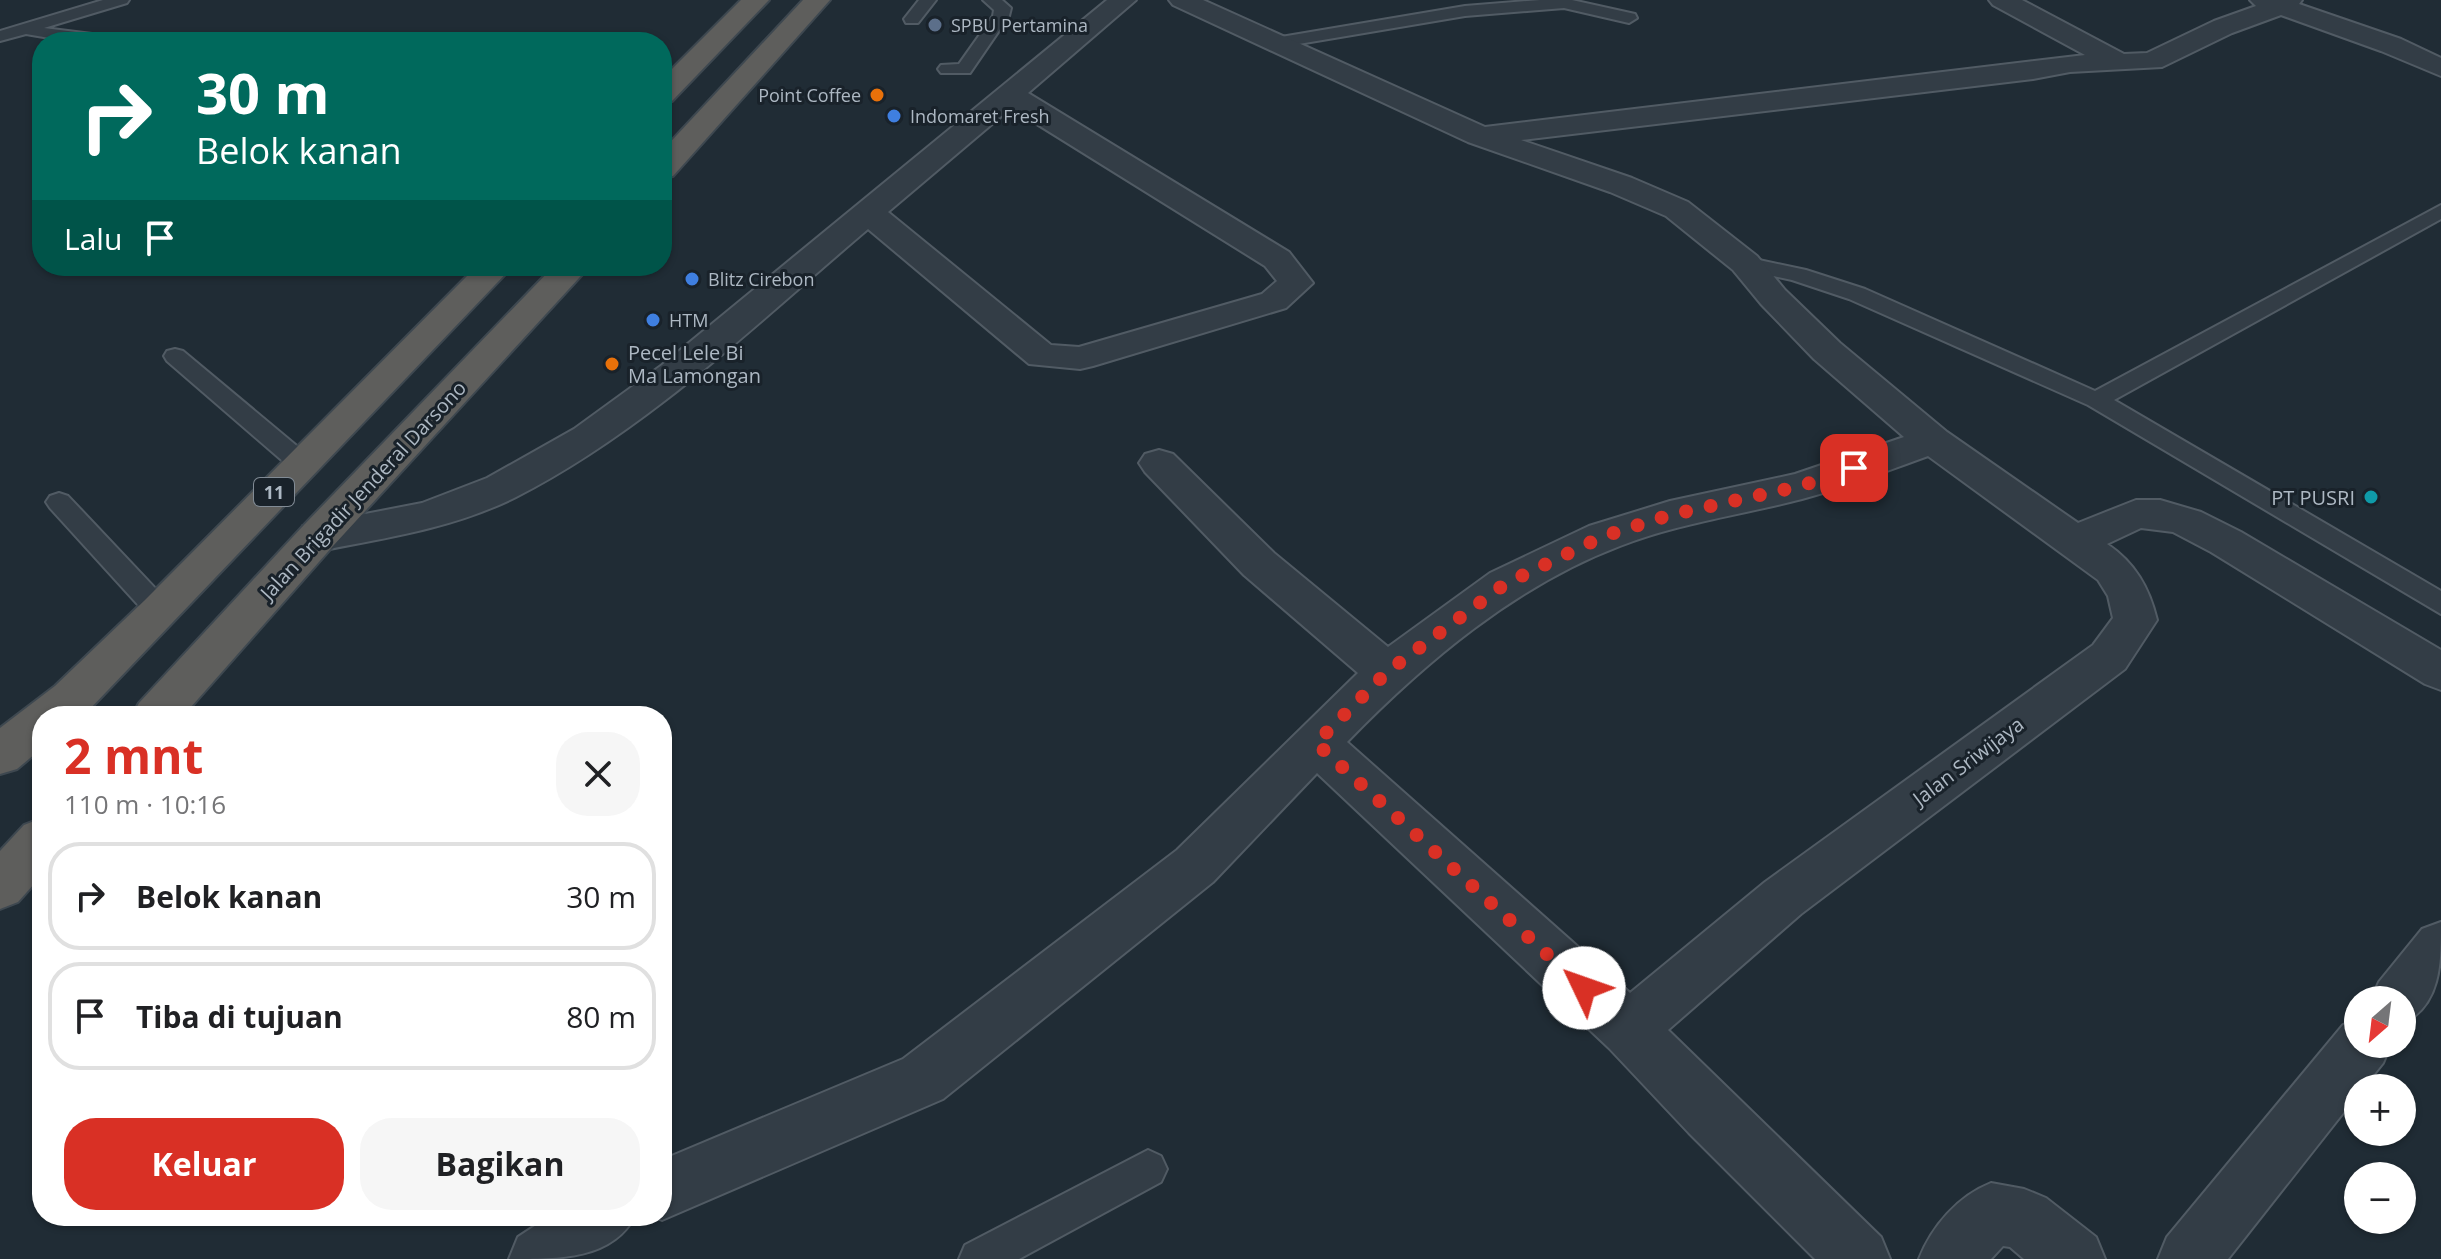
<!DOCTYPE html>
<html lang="id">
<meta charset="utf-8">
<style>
:root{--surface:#fff;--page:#f6f6f6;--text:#202124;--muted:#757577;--line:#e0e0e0;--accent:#d93025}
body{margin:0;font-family:"Open Sans",sans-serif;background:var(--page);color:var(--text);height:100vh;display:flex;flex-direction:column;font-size:30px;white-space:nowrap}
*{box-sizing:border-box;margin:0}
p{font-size:26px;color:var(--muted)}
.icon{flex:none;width:44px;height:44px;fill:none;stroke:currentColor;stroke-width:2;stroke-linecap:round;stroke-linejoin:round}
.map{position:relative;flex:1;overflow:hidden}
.drawer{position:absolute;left:32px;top:706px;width:640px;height:520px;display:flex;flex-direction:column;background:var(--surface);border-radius:32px;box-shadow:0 2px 6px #0004}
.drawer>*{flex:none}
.banner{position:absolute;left:32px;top:32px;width:640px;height:244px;border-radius:32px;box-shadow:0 2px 6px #0004;background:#00695c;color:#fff;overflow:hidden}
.needle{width:52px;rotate:208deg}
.buttons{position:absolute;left:2344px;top:986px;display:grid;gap:16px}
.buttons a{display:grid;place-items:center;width:72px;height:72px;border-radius:50%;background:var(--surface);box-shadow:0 2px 6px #0004;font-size:40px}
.pin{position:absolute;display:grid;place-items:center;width:68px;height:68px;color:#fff;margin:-34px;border-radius:16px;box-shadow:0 4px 12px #0006}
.me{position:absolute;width:88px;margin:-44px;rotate:312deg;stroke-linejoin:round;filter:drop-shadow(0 0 6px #0008)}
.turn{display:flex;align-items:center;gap:28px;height:168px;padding:0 32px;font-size:36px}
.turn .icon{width:104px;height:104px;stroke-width:2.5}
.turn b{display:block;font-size:56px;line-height:68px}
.then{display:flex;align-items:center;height:76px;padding:0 32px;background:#0003;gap:16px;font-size:30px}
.round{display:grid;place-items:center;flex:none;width:84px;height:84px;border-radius:32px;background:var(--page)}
.head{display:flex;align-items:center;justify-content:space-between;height:136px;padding:0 32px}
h1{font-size:48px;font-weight:700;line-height:60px;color:var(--accent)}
.button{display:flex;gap:16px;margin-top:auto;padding:16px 32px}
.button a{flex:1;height:92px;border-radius:32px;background:var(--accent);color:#fff;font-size:32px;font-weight:700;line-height:92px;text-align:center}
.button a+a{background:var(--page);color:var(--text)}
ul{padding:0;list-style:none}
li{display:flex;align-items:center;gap:24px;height:108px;margin:0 16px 12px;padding:0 16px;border:4px solid var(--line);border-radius:32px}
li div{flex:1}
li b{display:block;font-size:30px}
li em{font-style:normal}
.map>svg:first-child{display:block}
</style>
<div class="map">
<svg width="2441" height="1259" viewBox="0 0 2441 1259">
<rect width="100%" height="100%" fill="#202c35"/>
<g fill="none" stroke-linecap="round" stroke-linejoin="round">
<g stroke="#515b64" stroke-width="4">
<g id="service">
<polygon points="103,0 129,0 127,3 44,28 116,37 125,42 73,42 26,34 0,41 0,31"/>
<polygon points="919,0 936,0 918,23 906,23 904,19"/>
<polygon points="983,0 1002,0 1011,8 1009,16 970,73 941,73 938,69 941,65 959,64 993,16 994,10"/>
<polygon points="1540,0 1572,0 1635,14 1637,18 1629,23 1564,8 1465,16 1275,48 1266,43 1275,38 1465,6"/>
<polygon points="2441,205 2441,219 2114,400 2441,591 2441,614 2088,405 1849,299 1792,280 1737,268 1734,263 1745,257 1806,270 1865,289 2095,391"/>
<polygon points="175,349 183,351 310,457 313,463 310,469 301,471 292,469 167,361 164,356 167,351"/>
<polygon points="59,493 68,496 170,604 174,611 170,618 160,621 150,618 50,508 46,502 50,496"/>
<polygon points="1148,1150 1161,1156 1167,1169 1161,1182 1019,1259 959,1259 965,1245"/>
</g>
</g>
<g stroke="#515b64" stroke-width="4">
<g id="minor">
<path d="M 1107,0 L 1136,0 L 1028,93 L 1289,252 L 1313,283 L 1286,308 L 1093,366 L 1080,369 L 1029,364 L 868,229 C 757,323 647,430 516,497 C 454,528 386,538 318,551 L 303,546 L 297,536 L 303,526 L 422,503 L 487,478 L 574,429 L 662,365 ZM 1011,108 L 1265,266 L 1277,281 L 1262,294 L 1079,347 L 1051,345 L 888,212 Z"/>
<path d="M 1169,0 L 1203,0 L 1485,127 L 2085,55 L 1993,5 L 1989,0 L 2022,0 L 2124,54 L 2147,53 L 2214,21 L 2256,6 L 2250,0 L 2302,0 L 2299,4 L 2401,39 L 2441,58 L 2441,76 L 2381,51 L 2281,15 L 2232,33 L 2162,67 L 2070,72 L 2033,79 L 1521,140 L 1632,178 L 1688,202 L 1757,256 L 1785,290 L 1840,343 L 1947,432 L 2078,523 L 2136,500 L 2160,500 L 2201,512 L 2241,532 L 2441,650 L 2441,690 L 2425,684 L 2211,552 L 2173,532 L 2141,528 L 2107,544 C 2135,563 2149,587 2157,620 L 2125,669 L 1801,914 L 1668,1030 L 1881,1237 L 1890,1259 L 1815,1259 L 1689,1133 L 1609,1048 L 1317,773 L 1213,882 L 943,1099 L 662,1220 L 652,1216 L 662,1216 L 662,1160 L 903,1059 L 1177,850 L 1358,673 L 1244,575 L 1145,472 L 1139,463 L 1145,454 L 1159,450 L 1173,454 L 1274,553 L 1388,647 L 1490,573 L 1589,526 L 1670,501 L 1795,474 L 1904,437 L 1814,359 L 1761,304 L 1733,270 L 1666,216 L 1610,192 L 1468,142 L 1173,5 ZM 1928,456 L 2098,580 L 2108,596 L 2113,618 L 2093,645 L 1765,882 L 1630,993 L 1347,742 C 1425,662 1515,586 1620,546 C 1679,523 1741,515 1802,499 C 1845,488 1886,471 1928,456 Z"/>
<path d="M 2441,922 C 2441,964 2441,1005 2402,1024 L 2402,1000 L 2371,1000 L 2379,982 L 2422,929 Z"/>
<polygon points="2358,1019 2358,1044 2391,1044 2383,1063 2363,1088 2358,1088 2358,1094 2228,1259 2158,1259 2167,1237 2343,1025"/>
<path d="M 1991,1183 L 2024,1189 L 2046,1198 L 2096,1237 L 2105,1259 L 2024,1259 L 2010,1247 L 2003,1246 L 1991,1259 L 1919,1259 C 1932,1226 1958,1196 1991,1183 Z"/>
<path d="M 550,1216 L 635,1216 C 612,1259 561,1259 509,1259 L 518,1237 Z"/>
</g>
</g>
<g stroke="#3e4850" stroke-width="4">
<g id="trunk">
<polygon points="741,0 769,0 672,101 662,104 662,79"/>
<polygon points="803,0 830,0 673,176 662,178 662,151"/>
<polygon points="477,266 513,266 87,712 82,716 42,716 42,748 17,769 0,774 0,728 55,686 145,600"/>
<polygon points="554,266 590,266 333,546 183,716 132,716 139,703 303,526"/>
<polygon points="42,818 42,875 18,902 0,909 0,851 24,825"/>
</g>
</g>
<use href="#service" fill="#333d46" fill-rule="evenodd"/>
<use href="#minor" fill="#333d46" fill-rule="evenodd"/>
<use href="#trunk" fill="#5e5e5c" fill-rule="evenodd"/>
</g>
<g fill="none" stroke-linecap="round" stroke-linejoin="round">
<polyline stroke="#d93025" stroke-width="14" stroke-dasharray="0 25.2" points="1584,988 1316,743 1387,672 1505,584 1604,536 1670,515 1801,486 1854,468"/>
</g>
<circle fill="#5c6f8a" stroke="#19222a" stroke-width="3" cx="935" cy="25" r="8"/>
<g fill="#e8710a" stroke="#19222a" stroke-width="3">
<circle cx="877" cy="95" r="8"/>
<circle cx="612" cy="364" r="8"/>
</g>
<g fill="#3f7fe0" stroke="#19222a" stroke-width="3">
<circle cx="894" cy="116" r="8"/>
<circle cx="692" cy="279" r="8"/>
<circle cx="653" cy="320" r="8"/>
</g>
<circle fill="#0f9aa8" stroke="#19222a" stroke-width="3" cx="2371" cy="497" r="8"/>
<g text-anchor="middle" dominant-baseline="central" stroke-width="6" stroke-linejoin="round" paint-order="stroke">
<g font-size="18" fill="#adb8c3" stroke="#19222a" text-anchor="start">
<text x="951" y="25">SPBU Pertamina</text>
<text x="861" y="95" text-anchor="end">Point Coffee</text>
<text x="910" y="116">Indomaret Fresh</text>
<text x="708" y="279">Blitz Cirebon</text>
<text x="669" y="320">HTM</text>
</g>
<rect fill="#19222a" stroke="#818b95" stroke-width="2" x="254" y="478" width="40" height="28" rx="6"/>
<g font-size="18" font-weight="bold" fill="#adb8c3">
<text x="274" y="492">11</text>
</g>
<g font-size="20" fill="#adb8c3" stroke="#19222a" text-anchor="start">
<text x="628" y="352">Pecel Lele Bi<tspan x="628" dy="23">Ma Lamongan</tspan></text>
<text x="2355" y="497" text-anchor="end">PT PUSRI</text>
</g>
<g font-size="20" fill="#adb8c3" stroke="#19222a">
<text transform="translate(363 490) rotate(-47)">Jalan Brigadir Jenderal Darsono</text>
<text transform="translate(1968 761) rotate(-37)">Jalan Sriwijaya</text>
</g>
</g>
</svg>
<div class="buttons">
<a><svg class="needle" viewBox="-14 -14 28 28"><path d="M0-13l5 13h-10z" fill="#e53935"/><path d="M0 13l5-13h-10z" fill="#757577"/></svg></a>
<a>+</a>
<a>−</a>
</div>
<div class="pin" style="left:1854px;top:468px;background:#d93025"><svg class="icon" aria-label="arrive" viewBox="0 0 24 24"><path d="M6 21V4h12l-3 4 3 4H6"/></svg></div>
<svg class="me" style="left:1584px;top:988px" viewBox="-20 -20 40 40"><circle r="19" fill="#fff"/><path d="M0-13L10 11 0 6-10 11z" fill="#d93025"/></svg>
<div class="banner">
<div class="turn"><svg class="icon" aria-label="right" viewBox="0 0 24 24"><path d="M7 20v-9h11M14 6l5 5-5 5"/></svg><div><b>30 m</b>Belok kanan</div></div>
<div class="then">Lalu<svg class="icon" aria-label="arrive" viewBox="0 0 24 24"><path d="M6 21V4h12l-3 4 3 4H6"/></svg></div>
</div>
<section class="drawer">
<div class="head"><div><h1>2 mnt</h1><p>110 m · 10:16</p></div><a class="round"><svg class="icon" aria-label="close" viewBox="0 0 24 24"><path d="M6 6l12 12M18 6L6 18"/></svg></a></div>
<ul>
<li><svg class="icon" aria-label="right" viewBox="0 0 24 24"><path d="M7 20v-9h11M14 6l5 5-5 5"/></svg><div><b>Belok kanan</b></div><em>30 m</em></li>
<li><svg class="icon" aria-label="arrive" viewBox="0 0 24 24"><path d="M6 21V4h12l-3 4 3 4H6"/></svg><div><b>Tiba di tujuan</b></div><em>80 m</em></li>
</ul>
<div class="button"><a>Keluar</a><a>Bagikan</a></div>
</section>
</div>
